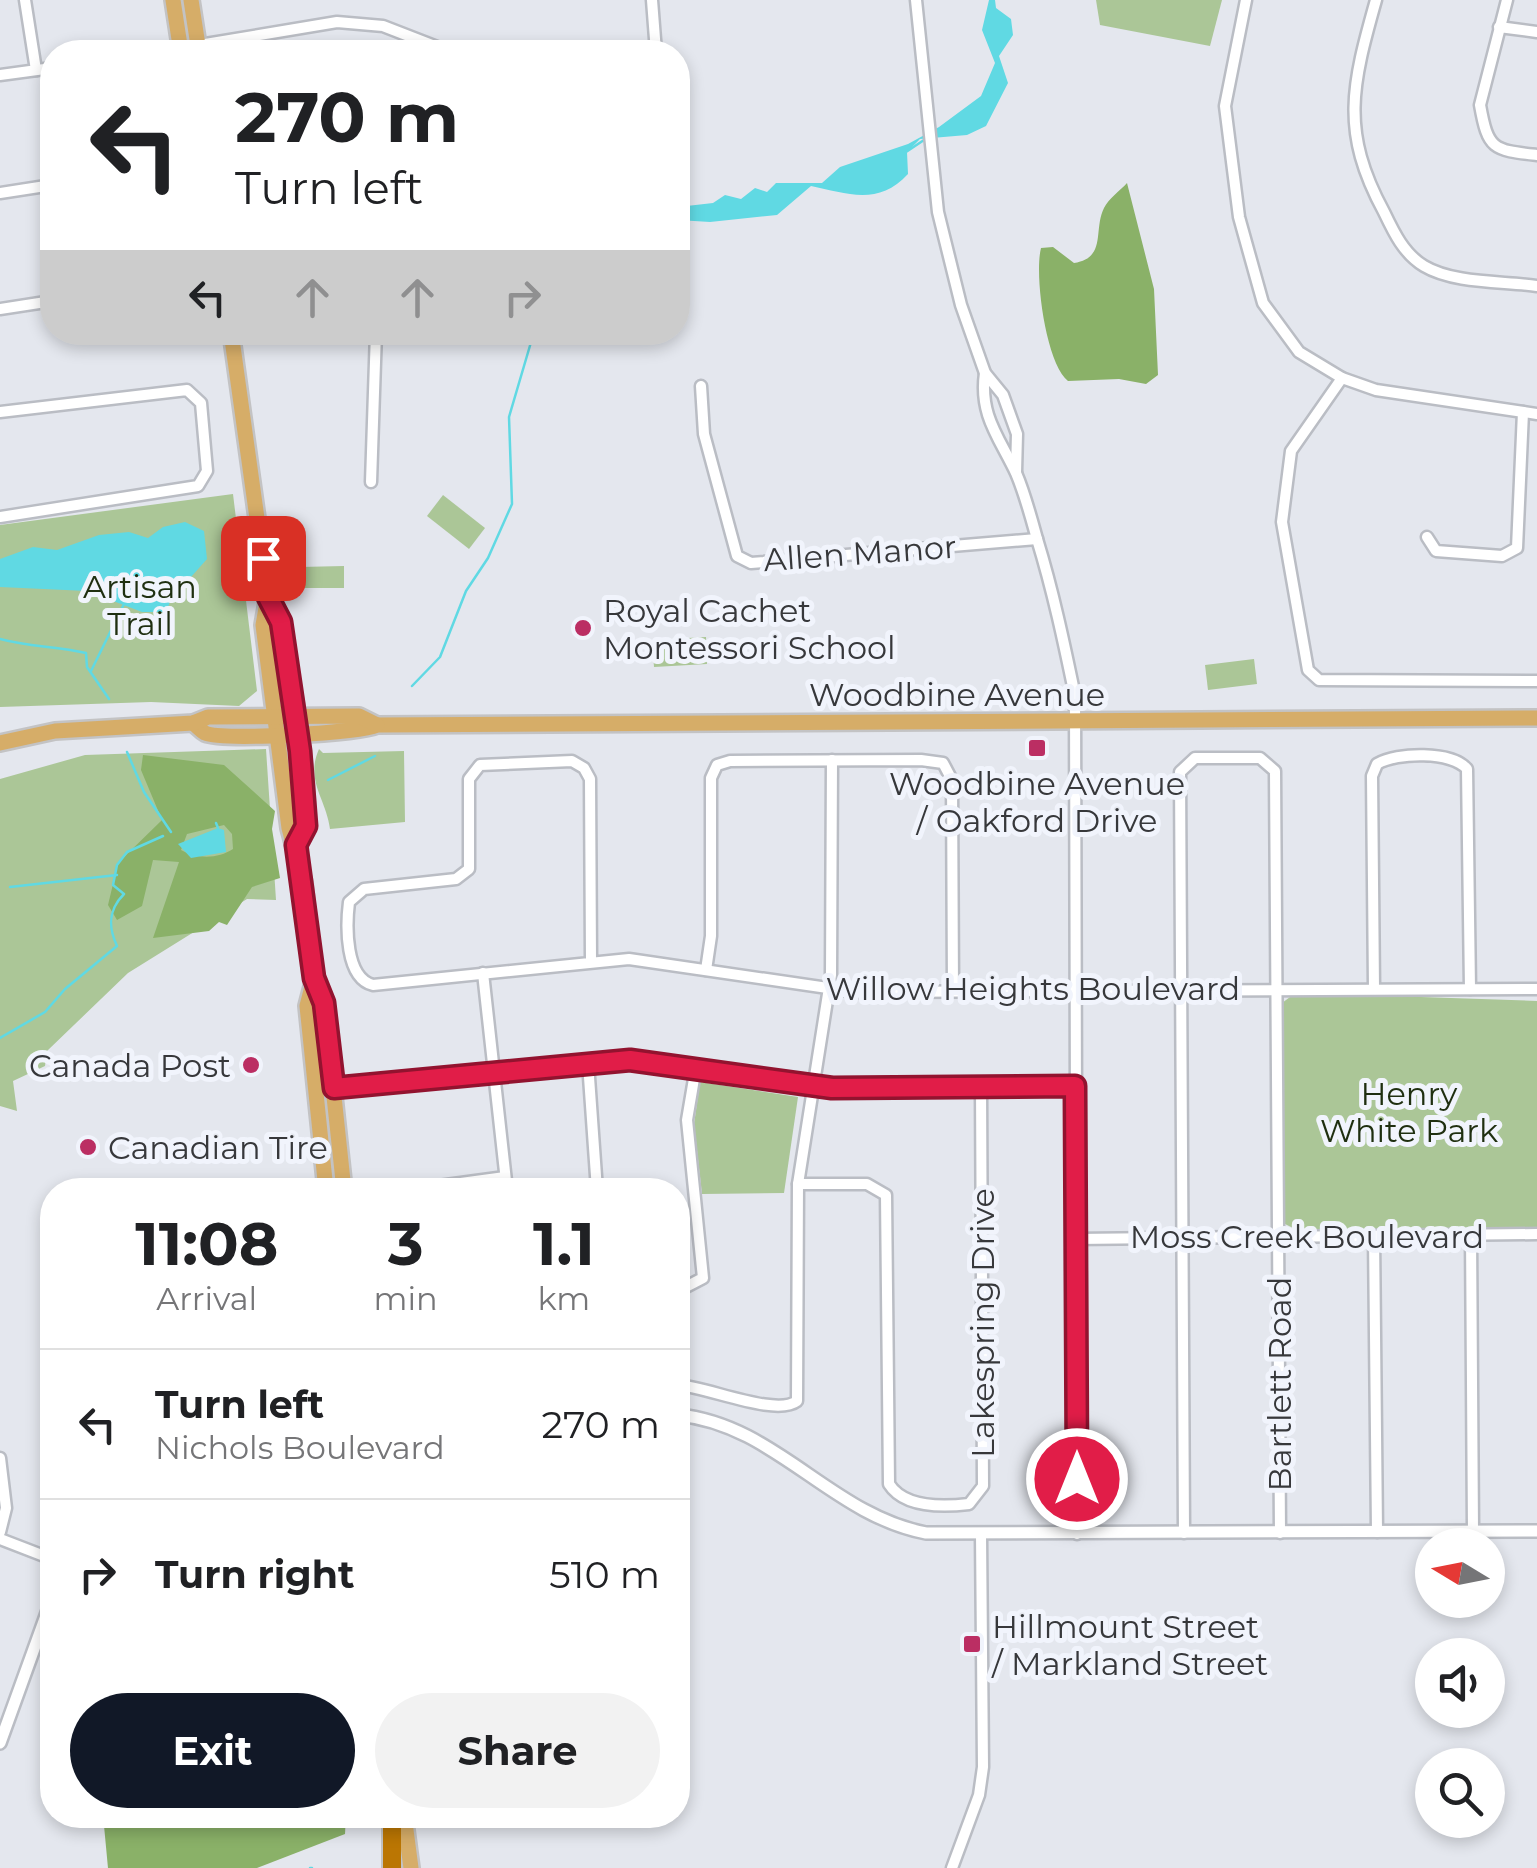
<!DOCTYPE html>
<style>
:root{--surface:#fff;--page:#f2f2f2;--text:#202124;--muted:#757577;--line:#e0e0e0;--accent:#111827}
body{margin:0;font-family:Montserrat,sans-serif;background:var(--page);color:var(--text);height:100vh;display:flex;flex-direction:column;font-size:38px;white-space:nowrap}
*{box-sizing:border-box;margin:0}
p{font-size:32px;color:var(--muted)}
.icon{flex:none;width:55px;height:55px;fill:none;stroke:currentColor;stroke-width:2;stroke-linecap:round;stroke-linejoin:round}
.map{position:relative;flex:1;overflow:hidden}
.side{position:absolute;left:40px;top:1178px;width:650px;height:650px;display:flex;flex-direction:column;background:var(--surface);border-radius:40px;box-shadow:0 5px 15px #0003}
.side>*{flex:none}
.hud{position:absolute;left:40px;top:40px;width:650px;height:305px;border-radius:40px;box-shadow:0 5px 15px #0003;background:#fff;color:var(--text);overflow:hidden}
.needle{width:65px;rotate:280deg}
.controls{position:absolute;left:1415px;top:1528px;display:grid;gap:20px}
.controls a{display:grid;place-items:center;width:90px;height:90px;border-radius:50%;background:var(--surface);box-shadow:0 5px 15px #0003;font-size:50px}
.pin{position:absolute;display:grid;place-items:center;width:85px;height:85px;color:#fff;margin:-42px;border-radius:20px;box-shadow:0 5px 15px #0006}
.me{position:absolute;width:110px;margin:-55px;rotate:0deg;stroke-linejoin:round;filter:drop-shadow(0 0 8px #0008)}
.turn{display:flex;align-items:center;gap:35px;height:210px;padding:0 30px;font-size:45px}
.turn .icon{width:130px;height:130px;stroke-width:2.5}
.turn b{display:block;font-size:70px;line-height:85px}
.lanes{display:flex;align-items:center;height:95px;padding:0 30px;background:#0003;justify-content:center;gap:50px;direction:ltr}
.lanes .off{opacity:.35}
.eta{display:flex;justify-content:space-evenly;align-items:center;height:170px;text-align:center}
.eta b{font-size:60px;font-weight:700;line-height:70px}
.action{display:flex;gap:20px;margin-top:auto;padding:20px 30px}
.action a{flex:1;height:115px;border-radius:60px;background:var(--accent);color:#fff;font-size:40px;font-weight:700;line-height:115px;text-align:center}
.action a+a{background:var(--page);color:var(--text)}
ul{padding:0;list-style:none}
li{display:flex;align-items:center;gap:30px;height:150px;padding:0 30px;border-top:2px solid var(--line)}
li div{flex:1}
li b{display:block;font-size:38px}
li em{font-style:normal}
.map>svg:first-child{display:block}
</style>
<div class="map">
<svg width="1537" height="1868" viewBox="0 0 1537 1868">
<rect width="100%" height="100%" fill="#e4e7ee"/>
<g fill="#abc697">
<polygon points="1096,0 1222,0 1210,46 1100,25"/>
<polygon points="233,494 257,691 239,706 151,702 0,707 0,525"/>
<polygon points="443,495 485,528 469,549 427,516"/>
<polygon points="344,566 344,588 300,588 300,567"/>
<polygon points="706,637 707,664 654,667 652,640"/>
<polygon points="1254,659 1257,684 1208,690 1205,665"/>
<polygon points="266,749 276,900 247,899 128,973 47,1051 45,1066 13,1081 17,1111 0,1106 0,779 85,755"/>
<path d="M 319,749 L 323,753 L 404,751 L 405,822 L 330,829 C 326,798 305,781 319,749 Z"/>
<polygon points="1388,992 1391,996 1537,1001 1537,1227 1359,1232 1293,1228 1285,1224 1282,1003 1290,997"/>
<polygon points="700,1082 798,1097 784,1193 702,1194 694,1124"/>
</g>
<g fill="#8ab168" fill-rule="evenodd">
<path d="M 1127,183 L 1154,289 L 1158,375 L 1146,384 L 1119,379 L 1068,381 C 1046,364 1034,275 1041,248 L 1053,247 L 1074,263 C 1107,258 1093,230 1104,208 C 1108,199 1121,190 1127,183 Z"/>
<path d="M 143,755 L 224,765 L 275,811 L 272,829 L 280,878 L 252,887 L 227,925 L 219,922 L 209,931 L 153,938 L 179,862 L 153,860 L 142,906 L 117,920 L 108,905 L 118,863 L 162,820 L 141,770 ZM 224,825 L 232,834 L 233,849 C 218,859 197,859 181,850 L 187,834 Z"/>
<polygon points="103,1815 346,1815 345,1834 257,1868 108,1868"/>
</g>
<g fill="#60d9e3">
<path d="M 989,0 L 995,0 L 996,8 L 1011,19 L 1013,35 L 999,56 L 1008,83 L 986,126 L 967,135 L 920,139 L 907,152 L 908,174 C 878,207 846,193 811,186 L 777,215 L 710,222 L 678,220 L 678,207 L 713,203 L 725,195 L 741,199 L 755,188 L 767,192 L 776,183 L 822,183 L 840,167 L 908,144 L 939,127 L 981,96 L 995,63 L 982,30 Z"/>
<polygon points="185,522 204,531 207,559 191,577 174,584 169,605 163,612 142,612 87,591 0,587 0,559 33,547 57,550 99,535 129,532 148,538 163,527"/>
<polygon points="218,828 224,830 226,852 191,858 178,844"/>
</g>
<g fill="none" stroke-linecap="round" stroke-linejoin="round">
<g stroke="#60d9e3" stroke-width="2.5">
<polyline points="906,152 924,140"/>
<path d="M 0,639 C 29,647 56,646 86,653 L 87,667 L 109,699"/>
<polyline points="91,671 124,604"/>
<polyline points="412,686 440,657 466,591 488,558 512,504 509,417 534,332"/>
<polyline points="127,752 144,792 171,832"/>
<polyline points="328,780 375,756"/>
<polyline points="216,823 218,828"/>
<polyline points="10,887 117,875"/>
<path d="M 0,1038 L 45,1012 L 65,989 L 117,946 C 108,927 108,910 124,894 L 113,885 L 117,865 L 127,852 L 163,836"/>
<polyline points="310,1868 312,1868"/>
</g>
<g stroke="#babdc4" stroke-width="15">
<g id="minor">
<polyline points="25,0 36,70"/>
<polyline points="652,0 656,52"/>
<polyline points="916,0 938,212 961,305 985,373 1003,395 1017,434 1016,472"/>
<polyline points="1246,0 1225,106 1239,217 1263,303 1299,352 1342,378 1376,390 1537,414"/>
<path d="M 1376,0 C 1352,85 1340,131 1384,212 C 1394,233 1404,254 1424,266 C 1454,284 1504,281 1537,286"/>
<path d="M 1507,0 L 1480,105 C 1488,150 1493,150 1537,155"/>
<polyline points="1499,27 1537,32"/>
<polyline points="157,52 337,22 383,26 450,52"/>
<polyline points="0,75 52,68"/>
<polyline points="0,193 52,185"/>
<polyline points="0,309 52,301"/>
<path d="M 985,373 C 979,415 999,437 1016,473 C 1025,494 1031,517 1037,539 C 1053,591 1064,643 1075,696 L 1077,1534"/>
<polyline points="1342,378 1291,451 1282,522 1308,670 1319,680 1537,681"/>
<polyline points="701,386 704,434 737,556 751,563 1037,539"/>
<polyline points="0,412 187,390 201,403 207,471 198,486 0,517"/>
<polyline points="371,482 376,332"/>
<polyline points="1427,537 1436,551 1502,556 1517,548 1523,412"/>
<path d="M 591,961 L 590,779 L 584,768 L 572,761 L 480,765 L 469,779 L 469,869 L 456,879 L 364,889 L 349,902 C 346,926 345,978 373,985 L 629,959 L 855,992 L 1537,989"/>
<polyline points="706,970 711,936 711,778 717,765 730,761 921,760 943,763 952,780 953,991"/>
<polyline points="483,973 507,1190"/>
<path d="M 1374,989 L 1372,776 L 1377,764 C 1397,752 1452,751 1467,769 L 1470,989"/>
<polyline points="588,1063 597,1190"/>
<polyline points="316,1089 640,1059 832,1087 1075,1087"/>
<path d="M 798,1184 L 867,1184 L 886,1195 L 889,1484 C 904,1508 943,1507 969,1504 L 983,1486 L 981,1087"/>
<polyline points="409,1190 505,1177"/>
<polyline points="1471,1234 1473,1531"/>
<polyline points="1374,1236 1377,1532"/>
<polyline points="1076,1239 1537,1234"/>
<polyline points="678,1291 703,1278 687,1120 696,1067"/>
<path d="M 678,1385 C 708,1387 776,1417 797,1401 L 798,1184 L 831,975 L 832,760"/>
<polyline points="0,1458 6,1508 0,1532"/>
<polyline points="1184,1533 1180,772 1195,758 1260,758 1275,771 1280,1533"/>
<polyline points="0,1539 52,1559"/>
<polyline points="952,1868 979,1795 983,1767 981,1534"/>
</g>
</g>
<g stroke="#babdc4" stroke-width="16">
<g id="tertiary">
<path d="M 678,1415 C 775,1424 831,1515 926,1533 L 1537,1531"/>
<polyline points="0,1743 52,1599"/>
</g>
</g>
<g stroke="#c3c3c4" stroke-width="20">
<g id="primary">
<polyline points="173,0 181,52"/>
<polyline points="191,0 199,52"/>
<polyline points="231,332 268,597 263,625 289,828 304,883 314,979 324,1003 344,1190"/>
<path d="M 268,597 C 288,637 310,777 306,823 C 305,831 300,838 296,845"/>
<path d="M 193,723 C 197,726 200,730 205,733 C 223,741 358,733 377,725 L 1537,718"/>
<polyline points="0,743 55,731 193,723 208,717 359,716 377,725"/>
<polyline points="314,979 307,1006 326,1190"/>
<polyline points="404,1815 411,1868"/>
</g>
</g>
<g stroke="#c3c3c4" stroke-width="22">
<polyline id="motorway" points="392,1815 392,1868"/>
</g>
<use href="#minor" stroke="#fff" stroke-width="10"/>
<use href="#tertiary" stroke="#fff" stroke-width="11"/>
<use href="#primary" stroke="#d6ad68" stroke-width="15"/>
<use href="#motorway" stroke="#bb7603" stroke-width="18"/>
</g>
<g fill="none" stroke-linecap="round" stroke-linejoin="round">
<g stroke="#92132f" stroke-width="25">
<polyline id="route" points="263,558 268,597 281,622 300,751 306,826 296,845 314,978 324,1003 334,1088 630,1060 832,1088 1075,1086 1077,1479"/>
</g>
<use href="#route" stroke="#e11d48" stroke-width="18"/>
</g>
<g fill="#bb2e63" stroke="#f1f4fc" stroke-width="4">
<circle cx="583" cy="628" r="10"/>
<rect x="1027" y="738" width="20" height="20" rx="5"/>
<circle cx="251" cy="1065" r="10"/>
<circle cx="88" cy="1147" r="10"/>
<rect x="962" y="1634" width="20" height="20" rx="5"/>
</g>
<g text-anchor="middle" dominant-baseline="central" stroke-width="10" stroke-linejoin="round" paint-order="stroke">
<g font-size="32" fill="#37383b" stroke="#f1f4fc">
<text transform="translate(860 553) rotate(-4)">Allen Manor</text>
<text x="957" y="694">Woodbine Avenue</text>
<text x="1033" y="988">Willow Heights Boulevard</text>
<text x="1307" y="1236">Moss Creek Boulevard</text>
<text transform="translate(982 1323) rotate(-90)">Lakespring Drive</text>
<text transform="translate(1279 1384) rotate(-90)">Bartlett Road</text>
</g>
<g font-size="32" fill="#1f2f10" stroke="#f1f4fc">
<text x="140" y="586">Artisan<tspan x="140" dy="37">Trail</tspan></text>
<text x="1409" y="1093">Henry<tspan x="1409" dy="37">White Park</tspan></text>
</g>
<g font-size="32" fill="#37383b" stroke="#f1f4fc" text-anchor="start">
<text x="603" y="610">Royal Cachet<tspan x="603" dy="37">Montessori School</tspan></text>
<text x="1037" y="783" text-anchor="middle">Woodbine Avenue<tspan x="1037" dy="37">/ Oakford Drive</tspan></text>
<text x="231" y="1065" text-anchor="end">Canada Post</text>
<text x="108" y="1147">Canadian Tire</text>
<text x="992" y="1626">Hillmount Street<tspan x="992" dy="37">/ Markland Street</tspan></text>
</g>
</g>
</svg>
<div class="controls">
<a><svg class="needle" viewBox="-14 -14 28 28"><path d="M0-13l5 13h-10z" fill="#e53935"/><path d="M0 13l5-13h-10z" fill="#757577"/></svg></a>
<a><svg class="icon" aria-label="sound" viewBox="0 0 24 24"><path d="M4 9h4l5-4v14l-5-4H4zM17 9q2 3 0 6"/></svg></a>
<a><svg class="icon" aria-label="search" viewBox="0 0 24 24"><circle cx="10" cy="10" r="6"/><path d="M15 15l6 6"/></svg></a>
</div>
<div class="pin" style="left:263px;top:558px;background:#d93025"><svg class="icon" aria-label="arrive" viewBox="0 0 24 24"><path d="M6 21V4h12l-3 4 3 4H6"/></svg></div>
<svg class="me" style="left:1077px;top:1479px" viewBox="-20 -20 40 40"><circle r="17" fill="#e11d48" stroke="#fff" stroke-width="3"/><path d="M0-11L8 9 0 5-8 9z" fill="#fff"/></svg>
<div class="hud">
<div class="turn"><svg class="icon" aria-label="left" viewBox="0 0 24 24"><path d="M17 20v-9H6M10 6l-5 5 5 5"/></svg><div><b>270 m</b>Turn left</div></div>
<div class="lanes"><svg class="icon" aria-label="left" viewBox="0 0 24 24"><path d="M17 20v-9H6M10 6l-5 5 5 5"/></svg><svg class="icon off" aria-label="ahead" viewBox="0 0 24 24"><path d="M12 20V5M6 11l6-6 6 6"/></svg><svg class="icon off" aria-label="ahead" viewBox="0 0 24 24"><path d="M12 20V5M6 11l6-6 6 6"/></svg><svg class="icon off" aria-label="right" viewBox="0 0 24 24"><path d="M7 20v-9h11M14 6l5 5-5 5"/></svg></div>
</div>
<section class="side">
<div class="eta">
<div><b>11:08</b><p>Arrival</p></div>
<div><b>3</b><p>min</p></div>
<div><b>1.1</b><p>km</p></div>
</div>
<ul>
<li><svg class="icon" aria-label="left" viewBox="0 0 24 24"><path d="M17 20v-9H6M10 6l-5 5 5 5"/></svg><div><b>Turn left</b><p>Nichols Boulevard</p></div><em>270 m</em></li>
<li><svg class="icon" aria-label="right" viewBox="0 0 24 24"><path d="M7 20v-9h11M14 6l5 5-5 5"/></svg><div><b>Turn right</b></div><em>510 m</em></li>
</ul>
<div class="action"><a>Exit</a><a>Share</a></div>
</section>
</div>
